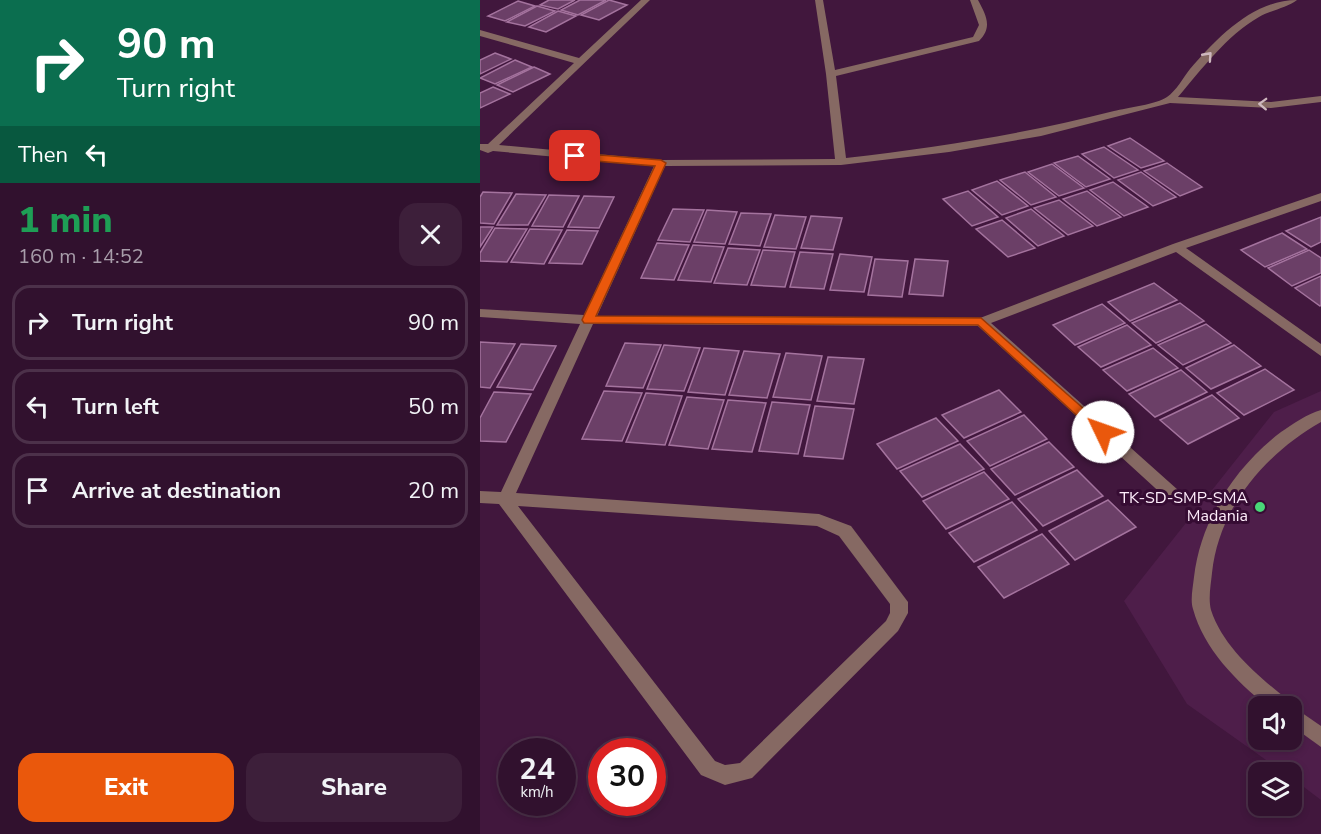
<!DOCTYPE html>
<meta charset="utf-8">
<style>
:root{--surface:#31112e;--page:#3d1f3a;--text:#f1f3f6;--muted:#a89daa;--line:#4c314a;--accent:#ea580c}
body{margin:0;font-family:"Nunito Sans",sans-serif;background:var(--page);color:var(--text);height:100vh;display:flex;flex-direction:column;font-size:22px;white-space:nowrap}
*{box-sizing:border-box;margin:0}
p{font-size:20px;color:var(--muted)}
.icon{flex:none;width:33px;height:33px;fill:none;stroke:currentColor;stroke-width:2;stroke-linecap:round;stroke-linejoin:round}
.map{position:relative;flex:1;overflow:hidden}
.details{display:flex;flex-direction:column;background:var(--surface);width:480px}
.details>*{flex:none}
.hud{background:#0b6e4f;color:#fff;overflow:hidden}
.controls{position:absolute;left:768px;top:696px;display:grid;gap:12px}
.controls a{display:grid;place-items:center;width:54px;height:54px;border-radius:12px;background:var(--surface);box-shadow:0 3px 9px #0003,0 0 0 2px var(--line);font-size:30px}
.speed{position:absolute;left:18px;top:738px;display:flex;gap:12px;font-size:30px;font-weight:700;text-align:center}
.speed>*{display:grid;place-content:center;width:78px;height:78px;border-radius:50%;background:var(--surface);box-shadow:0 3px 9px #0003,0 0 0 2px var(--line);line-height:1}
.speed small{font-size:15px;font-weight:400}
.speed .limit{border:9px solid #d22;background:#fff;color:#111}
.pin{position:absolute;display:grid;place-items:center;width:51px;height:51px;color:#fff;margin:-26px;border-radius:12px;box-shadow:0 3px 9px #0006}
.me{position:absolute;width:66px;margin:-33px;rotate:312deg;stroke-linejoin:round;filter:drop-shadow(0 0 4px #0008)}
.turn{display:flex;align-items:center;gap:21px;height:126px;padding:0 18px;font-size:27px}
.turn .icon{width:78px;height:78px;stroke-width:2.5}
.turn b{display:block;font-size:42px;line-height:51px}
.then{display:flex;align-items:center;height:57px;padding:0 18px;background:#0003;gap:12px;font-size:22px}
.round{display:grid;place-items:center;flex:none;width:63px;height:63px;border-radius:18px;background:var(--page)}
.overview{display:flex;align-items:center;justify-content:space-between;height:102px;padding:0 18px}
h1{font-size:36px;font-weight:800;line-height:45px;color:#1e9e55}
.cta{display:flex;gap:12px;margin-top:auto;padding:12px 18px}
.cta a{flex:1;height:69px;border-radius:18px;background:var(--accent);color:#fff;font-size:24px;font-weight:800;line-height:69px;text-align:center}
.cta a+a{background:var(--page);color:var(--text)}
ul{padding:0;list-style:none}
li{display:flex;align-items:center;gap:18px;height:75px;margin:0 12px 9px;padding:0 6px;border:3px solid var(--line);border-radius:18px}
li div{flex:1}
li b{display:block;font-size:22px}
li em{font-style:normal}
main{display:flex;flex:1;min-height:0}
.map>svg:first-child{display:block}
</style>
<main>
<section class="details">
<div class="hud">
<div class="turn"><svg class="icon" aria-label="right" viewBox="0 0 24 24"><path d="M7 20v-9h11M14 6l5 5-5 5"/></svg><div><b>90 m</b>Turn right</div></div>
<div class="then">Then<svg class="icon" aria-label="left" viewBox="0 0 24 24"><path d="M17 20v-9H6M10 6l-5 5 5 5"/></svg></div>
</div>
<div class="overview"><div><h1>1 min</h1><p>160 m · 14:52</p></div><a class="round"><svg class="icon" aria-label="close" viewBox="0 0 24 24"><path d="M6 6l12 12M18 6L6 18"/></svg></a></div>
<ul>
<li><svg class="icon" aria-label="right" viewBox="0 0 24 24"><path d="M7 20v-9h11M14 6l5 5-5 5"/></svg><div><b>Turn right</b></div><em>90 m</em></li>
<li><svg class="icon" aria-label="left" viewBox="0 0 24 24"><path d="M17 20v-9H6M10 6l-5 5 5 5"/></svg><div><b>Turn left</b></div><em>50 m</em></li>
<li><svg class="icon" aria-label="arrive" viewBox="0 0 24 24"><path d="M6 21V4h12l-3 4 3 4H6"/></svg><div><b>Arrive at destination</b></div><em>20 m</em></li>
</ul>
<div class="cta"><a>Exit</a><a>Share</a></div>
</section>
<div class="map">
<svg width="841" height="834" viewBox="0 0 841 834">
<rect width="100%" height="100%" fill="#41173d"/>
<path fill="#4e1e4a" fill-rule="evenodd" d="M 841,391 L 841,800 L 812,778 L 812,772 L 803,772 L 707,704 L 644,601 L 794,412 ZM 778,706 L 812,706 L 812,740 L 778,740 Z"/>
<g fill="#6b3f67" stroke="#a4739e" stroke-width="1.5">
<polygon points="69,0 95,0 78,9 60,5"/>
<polygon points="100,0 126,0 98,15 81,10"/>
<polygon points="129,0 147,5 119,20 101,15"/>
<polygon points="38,1 55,6 25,21 8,16"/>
<polygon points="57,6 75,11 45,26 27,22"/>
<polygon points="78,11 96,16 66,32 49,27"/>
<polygon points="15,53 31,59 0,74 0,60"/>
<polygon points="35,60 52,67 15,84 0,78"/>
<polygon points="54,67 70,74 33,92 17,85"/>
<polygon points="13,87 30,94 0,108 0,93"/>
<polygon points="650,138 684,161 661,168 628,146"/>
<polygon points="624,147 658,170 634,178 602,154"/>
<polygon points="598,156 630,179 606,187 574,163"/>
<polygon points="687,163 722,187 700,196 664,171"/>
<polygon points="572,164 604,188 579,196 548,172"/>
<polygon points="545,172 576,197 551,205 520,180"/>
<polygon points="661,172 696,197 673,206 638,180"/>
<polygon points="517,181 548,206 522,215 492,190"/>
<polygon points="633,182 668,207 644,216 610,190"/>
<polygon points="488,191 518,217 492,226 463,199"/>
<polygon points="607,191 641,217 617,226 583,199"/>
<polygon points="3,192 32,193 14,224 0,223 0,197"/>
<polygon points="36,194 66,195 48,225 17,225"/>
<polygon points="69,195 99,196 83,227 52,226"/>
<polygon points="104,196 134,197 119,228 88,227"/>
<polygon points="579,200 613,226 588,235 554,208"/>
<polygon points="193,209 224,210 210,242 178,240"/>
<polygon points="551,209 584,236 558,246 526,218"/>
<polygon points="227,210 257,212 245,244 214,242"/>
<polygon points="261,213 291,214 280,246 249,244"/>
<polygon points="295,215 326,217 316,249 284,247"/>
<polygon points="331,216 362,218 353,250 321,248"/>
<polygon points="841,217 841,242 831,247 806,231"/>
<polygon points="522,220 555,248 528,257 496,229"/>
<polygon points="0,227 13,227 0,247"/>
<polygon points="15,228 47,229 27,262 0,261 0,253"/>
<polygon points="50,229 82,230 64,264 31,262"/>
<polygon points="87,230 118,231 102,264 69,263"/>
<polygon points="802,233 827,249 785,267 761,250"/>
<polygon points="177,243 209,245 194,280 161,278"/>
<polygon points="213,245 244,247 231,282 198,280"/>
<polygon points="248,248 280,250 267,285 234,283"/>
<polygon points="283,250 315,252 305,287 271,285"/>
<polygon points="829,250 841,258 841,273 812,286 788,268"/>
<polygon points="320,252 353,254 344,289 310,287"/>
<polygon points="360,254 392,257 384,292 350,290"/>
<polygon points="395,259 428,261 422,297 388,295"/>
<polygon points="435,259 468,261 463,296 429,294"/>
<polygon points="841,276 841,305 840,306 815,288"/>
<polygon points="674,283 697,300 650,321 628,302"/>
<polygon points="700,303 724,321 676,343 652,323"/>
<polygon points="622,304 645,323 595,345 573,325"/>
<polygon points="726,324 751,343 703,365 678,345"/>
<polygon points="647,325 671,345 621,367 598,347"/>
<polygon points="0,342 35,344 10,388 0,387"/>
<polygon points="145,343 181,345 163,388 126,386"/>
<polygon points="41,344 76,346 53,390 17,387"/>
<polygon points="184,345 220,348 204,391 167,389"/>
<polygon points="754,345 781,366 731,389 706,368"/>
<polygon points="224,348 259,351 245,395 208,392"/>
<polygon points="673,348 698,368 647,391 623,370"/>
<polygon points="264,351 300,354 287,398 249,395"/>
<polygon points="306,353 342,356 331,400 293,397"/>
<polygon points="348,357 384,359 374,404 337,401"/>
<polygon points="785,369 814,390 764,415 737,393"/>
<polygon points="701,370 727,392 675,417 649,394"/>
<polygon points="519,390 541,412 484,438 462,415"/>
<polygon points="124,391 162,393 142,441 102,439"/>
<polygon points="14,392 51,394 26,442 0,441 0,418"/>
<polygon points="166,393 202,396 185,445 146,442"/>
<polygon points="732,395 759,418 708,444 680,420"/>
<polygon points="207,397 244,400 228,449 189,445"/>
<polygon points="248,400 286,403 272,452 232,449"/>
<polygon points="292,402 330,405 318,454 279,451"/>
<polygon points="335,406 374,409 363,459 324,456"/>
<polygon points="544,415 567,439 510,466 487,441"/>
<polygon points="456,418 478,441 417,469 397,444"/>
<polygon points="569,442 594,467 535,495 511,469"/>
<polygon points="480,444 504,469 442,497 420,471"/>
<polygon points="597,470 623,496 563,526 538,499"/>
<polygon points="504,472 529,499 466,529 443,501"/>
<polygon points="628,500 656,527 595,560 569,531"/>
<polygon points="532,502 557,530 494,562 469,533"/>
<polygon points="562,534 589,564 524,598 498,567"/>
</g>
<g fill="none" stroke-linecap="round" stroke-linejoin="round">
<g fill="#866963" fill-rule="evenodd">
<path d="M 161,0 L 170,0 L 19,145 L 181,160 L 355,159 L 346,74 L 335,0 L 343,0 L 355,70 L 493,37 L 499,25 L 490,0 L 498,0 C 506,15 513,27 499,41 L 356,76 L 366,158 C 458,147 545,134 634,111 C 647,108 677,104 687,97 C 696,91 703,78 710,69 C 737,38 773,0 817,0 C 807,8 791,10 779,17 C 746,36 722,69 698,97 L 791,102 L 841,96 L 841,102 L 791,108 L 690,103 L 561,136 L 469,152 L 361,165 L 185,166 L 117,316 L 500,318 L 693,244 L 841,193 L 841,201 L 706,248 L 841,344 L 841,356 L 696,252 L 511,323 L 698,490 L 700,494 L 698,498 L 686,498 L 498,326 L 113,324 L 36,493 L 339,514 L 371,526 L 428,602 L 428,613 L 418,631 L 272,778 L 245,785 L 221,775 L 19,504 L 0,503 L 0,491 L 21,492 L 100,324 L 0,317 L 0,309 L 104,315 L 174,166 L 13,151 L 8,153 L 0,150 L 0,144 L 8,144 L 94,63 L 0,36 L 0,30 L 99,58 ZM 38,506 L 337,526 L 359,536 L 410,604 L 410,613 L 406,621 L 260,763 L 245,765 L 235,761 Z"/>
<path d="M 841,410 L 841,422 C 785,454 739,507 732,573 C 731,584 728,598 731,610 C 743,647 778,676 808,700 L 811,706 L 787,706 C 756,681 724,649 713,609 C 710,600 713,587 714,577 C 721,519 755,467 801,432 C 813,424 827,414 841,410 Z"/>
<polygon points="811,706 812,706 841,726 841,747 812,726"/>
</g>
</g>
<defs><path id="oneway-chevron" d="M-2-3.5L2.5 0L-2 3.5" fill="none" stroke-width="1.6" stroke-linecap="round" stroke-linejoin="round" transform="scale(1.5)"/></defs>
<g stroke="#ceb8be">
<use href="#oneway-chevron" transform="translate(728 56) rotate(-48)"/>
<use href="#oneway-chevron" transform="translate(783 104) rotate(-178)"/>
</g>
<polygon fill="#ea580c" stroke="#983908" stroke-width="1.5" points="95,153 181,160 186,163 116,316 501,318 630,432 623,436 618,435 498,325 104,323 102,320 175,166 91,159 91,154"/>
<circle fill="#49d778" stroke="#360c33" stroke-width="2" cx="780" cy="507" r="6"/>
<g text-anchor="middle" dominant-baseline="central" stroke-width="6" stroke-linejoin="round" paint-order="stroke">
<g font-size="16" fill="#feedfb" stroke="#360c33" text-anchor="end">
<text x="768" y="498">TK-SD-SMP-SMA<tspan x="768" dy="18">Madania</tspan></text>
</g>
</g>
</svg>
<div class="controls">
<a><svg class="icon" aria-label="sound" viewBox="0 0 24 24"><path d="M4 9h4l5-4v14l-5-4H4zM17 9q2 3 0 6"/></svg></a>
<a><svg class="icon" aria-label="layers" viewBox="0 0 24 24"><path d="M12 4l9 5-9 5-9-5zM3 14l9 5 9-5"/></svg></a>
</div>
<div class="speed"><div>24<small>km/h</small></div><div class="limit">30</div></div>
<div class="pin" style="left:95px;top:156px;background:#d93025"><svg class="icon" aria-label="arrive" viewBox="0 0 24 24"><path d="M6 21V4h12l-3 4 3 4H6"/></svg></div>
<svg class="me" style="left:623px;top:432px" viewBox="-20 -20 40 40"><circle r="19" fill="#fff"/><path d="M0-13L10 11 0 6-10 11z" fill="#ea580c"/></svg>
</div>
</main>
